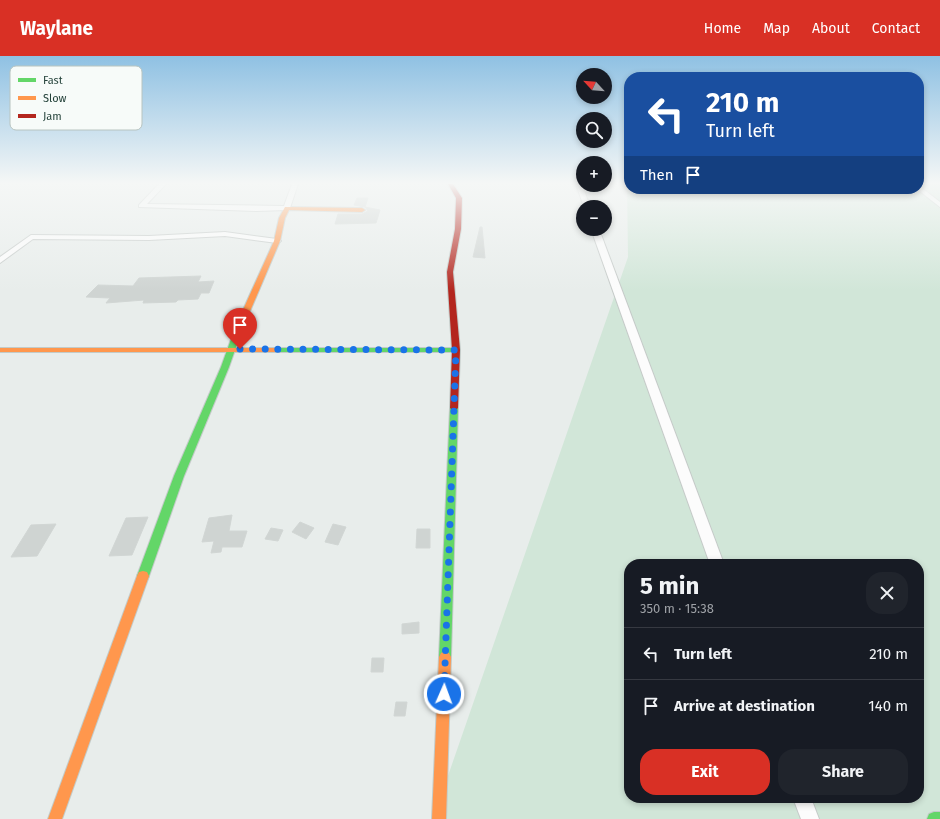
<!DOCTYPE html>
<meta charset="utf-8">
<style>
:root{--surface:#171b24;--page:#20242c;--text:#f1f3f6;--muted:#9ea1a6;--line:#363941;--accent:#d93025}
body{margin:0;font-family:"Fira Sans",sans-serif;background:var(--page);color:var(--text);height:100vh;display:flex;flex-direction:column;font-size:15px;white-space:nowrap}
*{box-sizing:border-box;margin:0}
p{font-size:13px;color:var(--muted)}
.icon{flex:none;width:22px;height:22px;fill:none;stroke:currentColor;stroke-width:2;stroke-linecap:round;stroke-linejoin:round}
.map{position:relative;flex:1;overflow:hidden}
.sheet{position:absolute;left:624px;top:503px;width:300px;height:244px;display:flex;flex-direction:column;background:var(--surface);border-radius:16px;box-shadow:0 2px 6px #0003}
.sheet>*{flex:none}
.top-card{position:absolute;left:624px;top:16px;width:300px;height:122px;border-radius:16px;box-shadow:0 2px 6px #0003;background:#1a4fa0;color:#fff;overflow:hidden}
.needle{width:26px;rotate:296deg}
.fabs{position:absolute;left:576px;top:12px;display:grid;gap:8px}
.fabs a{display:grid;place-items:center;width:36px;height:36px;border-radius:50%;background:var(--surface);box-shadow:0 2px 6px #0003;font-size:20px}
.pin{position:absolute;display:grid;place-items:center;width:34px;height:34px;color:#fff;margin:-41px -17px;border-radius:50% 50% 50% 0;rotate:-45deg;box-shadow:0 0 4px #0007}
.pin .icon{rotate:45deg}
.me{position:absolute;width:44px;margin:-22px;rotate:2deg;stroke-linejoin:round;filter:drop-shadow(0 0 3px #0008)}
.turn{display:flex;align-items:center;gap:14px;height:84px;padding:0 16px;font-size:18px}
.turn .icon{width:52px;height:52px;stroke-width:2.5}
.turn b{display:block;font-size:28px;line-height:34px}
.then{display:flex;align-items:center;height:38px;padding:0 16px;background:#0003;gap:8px;font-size:15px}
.round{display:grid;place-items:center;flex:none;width:42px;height:42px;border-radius:16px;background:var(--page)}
.head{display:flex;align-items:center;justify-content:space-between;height:68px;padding:0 16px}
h1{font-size:24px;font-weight:700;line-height:30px}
.primary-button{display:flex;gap:8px;margin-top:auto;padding:8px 16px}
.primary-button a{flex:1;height:46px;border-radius:16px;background:var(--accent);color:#fff;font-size:16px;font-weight:700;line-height:46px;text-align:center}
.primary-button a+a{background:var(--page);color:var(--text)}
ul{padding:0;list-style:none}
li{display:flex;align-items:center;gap:12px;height:52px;padding:0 16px;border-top:1px solid var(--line)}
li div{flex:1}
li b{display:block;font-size:15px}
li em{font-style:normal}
header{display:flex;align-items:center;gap:24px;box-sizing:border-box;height:56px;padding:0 20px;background:var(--accent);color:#fff}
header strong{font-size:19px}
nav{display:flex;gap:22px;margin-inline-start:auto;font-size:14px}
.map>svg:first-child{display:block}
</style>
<header>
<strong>Waylane</strong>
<nav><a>Home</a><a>Map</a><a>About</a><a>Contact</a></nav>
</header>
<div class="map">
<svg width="940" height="763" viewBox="0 0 940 763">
<rect width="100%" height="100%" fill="#e8edeb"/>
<path fill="#d1e6d8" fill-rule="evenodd" d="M 627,128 L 629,128 L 629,133 L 919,133 L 919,128 L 940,128 L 940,763 L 433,763 L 628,201 ZM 629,508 L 919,508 L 919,742 L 629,742 Z"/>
<g fill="#cfd4d2" stroke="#d1d6d4">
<polygon points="357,142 368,142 365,151 354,149"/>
<polygon points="365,151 380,154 376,167 335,168 338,158 362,158 368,155"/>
<polygon points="480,171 482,171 485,202 473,201"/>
<polygon points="201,220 198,226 214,225 209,237 201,237 198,243 178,244 176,246 143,247 144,244 106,247 110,242 86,241 98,229 133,230 139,222"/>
<polygon points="232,459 229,475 247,475 242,491 222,491 221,496 211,497 214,485 202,486 209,462"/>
<polygon points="148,461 132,499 109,500 126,462"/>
<polygon points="300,466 314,472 306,483 292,476"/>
<polygon points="56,468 37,500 11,501 31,469"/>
<polygon points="333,468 346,471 338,489 325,486"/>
<polygon points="271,472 283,474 278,485 265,483"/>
<polygon points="417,473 430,473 430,492 416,492"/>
<polygon points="419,566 419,577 402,578 402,568"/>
<polygon points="372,602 384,602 383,616 371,616"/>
<polygon points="396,646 407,646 405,660 394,660"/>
</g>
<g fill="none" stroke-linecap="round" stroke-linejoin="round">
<g stroke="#c5cac8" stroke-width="2">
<g id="street">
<polygon points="159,128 166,128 147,148 284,150 292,128 298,128 290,152 287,154 256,155 139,151 139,149"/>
<polygon points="576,128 582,128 590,151 584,151"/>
<polygon points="919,130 940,146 940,151 917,133 919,133"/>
<polygon points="591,173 599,173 724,508 710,508"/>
<polygon points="225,176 277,183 281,185 277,187 225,180 149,184 33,183 0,207 0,201 31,179 149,180"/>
<polygon points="793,742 811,742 819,763 801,763"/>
</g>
</g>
<g stroke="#c3cbc8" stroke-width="2">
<g id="fast">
<polygon points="235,272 238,272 242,274 229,311 184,420 149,520 147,524 143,525 139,524 137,520 174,420 221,311"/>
<polygon points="272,292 456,292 460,294 456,296 272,296"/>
<polygon points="454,349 458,352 451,601 449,605 445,607 441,605 439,601 450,352"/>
<polygon points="934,756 940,756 940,763 927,763 929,758"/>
</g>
</g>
<g stroke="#c3cbc8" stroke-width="2">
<g id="slow">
<polygon points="285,151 362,152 365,154 362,156 289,154 285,162 280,185 242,274 238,276 235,276 234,274 274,185 279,162"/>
<polygon points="0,292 275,292 279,294 275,296 0,296"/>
<polygon points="143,515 147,516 149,520 62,763 48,763 137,520 139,516"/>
<polygon points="445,595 449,597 451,601 446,763 432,763 439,601 441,597"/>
</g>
</g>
<g stroke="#c3cbc8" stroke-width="2">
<polygon id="jam" points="448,128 453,128 462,142 461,173 453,216 460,294 458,352 454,355 450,352 452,294 447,216 455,173 456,142"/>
</g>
<use href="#street" fill="#fcfcfc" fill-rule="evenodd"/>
<use href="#fast" fill="#63d668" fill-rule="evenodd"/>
<use href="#slow" fill="#ff974d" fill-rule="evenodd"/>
<use href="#jam" fill="#b3261e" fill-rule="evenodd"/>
</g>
<linearGradient id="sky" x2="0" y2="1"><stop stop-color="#8fc1e3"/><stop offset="0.54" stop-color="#f5f7f6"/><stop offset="1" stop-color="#f5f7f6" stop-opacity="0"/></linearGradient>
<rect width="940" height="235" fill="url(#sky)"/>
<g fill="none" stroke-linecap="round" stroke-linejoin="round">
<polyline stroke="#1a73e8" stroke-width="7" stroke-dasharray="0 12.6" points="240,293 456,294 444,638"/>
</g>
<rect x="10" y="10" width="132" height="64" rx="6" fill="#f7fbf9" stroke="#b8c4c0" stroke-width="1"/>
<rect x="18" y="22" width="18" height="4" fill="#63d668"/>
<rect x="18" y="40" width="18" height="4" fill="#ff974d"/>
<rect x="18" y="58" width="18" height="4" fill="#b3261e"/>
<g font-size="11" fill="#24423a">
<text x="43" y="28">Fast</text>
<text x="43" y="46">Slow</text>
<text x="43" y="64">Jam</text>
</g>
</svg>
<div class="fabs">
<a><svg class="needle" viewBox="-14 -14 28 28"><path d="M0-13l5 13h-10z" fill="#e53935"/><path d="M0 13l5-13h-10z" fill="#9ea1a6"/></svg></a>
<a><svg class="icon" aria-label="search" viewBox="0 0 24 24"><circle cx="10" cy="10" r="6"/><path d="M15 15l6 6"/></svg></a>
<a>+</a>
<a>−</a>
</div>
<div class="pin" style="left:240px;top:293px;background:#d93025"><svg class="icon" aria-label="arrive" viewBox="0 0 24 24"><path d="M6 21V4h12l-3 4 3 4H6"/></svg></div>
<svg class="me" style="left:444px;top:638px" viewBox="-20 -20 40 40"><circle r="17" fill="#1a73e8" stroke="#fff" stroke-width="3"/><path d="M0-11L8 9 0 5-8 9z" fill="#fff"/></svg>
<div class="top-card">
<div class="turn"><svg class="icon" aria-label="left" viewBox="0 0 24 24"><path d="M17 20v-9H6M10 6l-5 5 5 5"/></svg><div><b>210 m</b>Turn left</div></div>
<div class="then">Then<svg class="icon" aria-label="arrive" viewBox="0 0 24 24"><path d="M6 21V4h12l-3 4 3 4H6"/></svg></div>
</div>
<section class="sheet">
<div class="head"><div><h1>5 min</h1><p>350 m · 15:38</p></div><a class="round"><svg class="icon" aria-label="close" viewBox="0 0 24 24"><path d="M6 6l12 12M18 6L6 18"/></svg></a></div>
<ul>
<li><svg class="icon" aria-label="left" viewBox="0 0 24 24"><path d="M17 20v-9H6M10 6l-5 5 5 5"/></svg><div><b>Turn left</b></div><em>210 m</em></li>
<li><svg class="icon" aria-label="arrive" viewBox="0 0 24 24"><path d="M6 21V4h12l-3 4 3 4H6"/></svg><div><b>Arrive at destination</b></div><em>140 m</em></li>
</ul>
<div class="primary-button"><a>Exit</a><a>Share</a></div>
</section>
</div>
